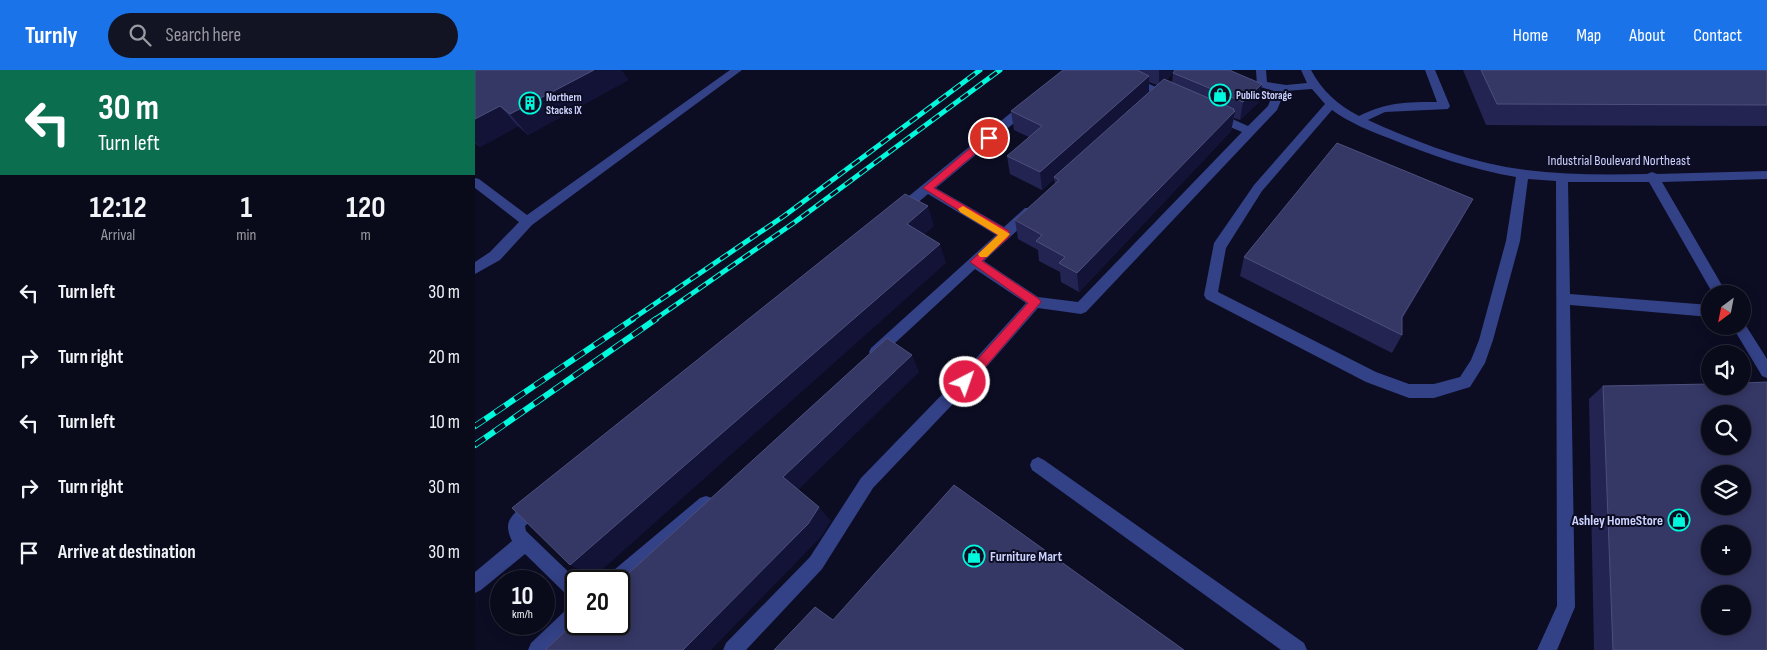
<!DOCTYPE html>
<meta charset="utf-8">
<style>
:root{--surface:#090a1a;--page:#121323;--text:#f1f3f6;--muted:#999aa2;--line:#292b39;--accent:#1a73e8}
body{margin:0;font-family:"Sofia Sans Condensed",sans-serif;background:var(--page);color:var(--text);height:100vh;display:flex;flex-direction:column;font-size:19px;white-space:nowrap}
*{box-sizing:border-box;margin:0}
p{font-size:16px;color:var(--muted)}
.icon{flex:none;width:28px;height:28px;fill:none;stroke:currentColor;stroke-width:2;stroke-linecap:round;stroke-linejoin:round}
.map{position:relative;flex:1;overflow:hidden}
.sheet{display:flex;flex-direction:column;background:var(--surface);width:475px}
.sheet>*{flex:none}
.hud{background:#0b6e4f;color:#fff;overflow:hidden}
.needle{width:32px;rotate:212deg}
.buttons{position:absolute;left:1226px;top:215px;display:grid;gap:10px}
.buttons a{display:grid;place-items:center;width:50px;height:50px;border-radius:50%;background:var(--surface);box-shadow:0 2px 12px #0003,0 0 0 1px var(--line);font-size:25px}
.speed{position:absolute;left:15px;top:500px;display:flex;gap:10px;font-size:25px;font-weight:700;text-align:center}
.speed>*{display:grid;place-content:center;width:65px;height:65px;border-radius:50%;background:var(--surface);box-shadow:0 2px 12px #0003,0 0 0 1px var(--line);line-height:1}
.speed small{font-size:12px;font-weight:400}
.speed .limit{border:2px solid #111;border-radius:8px;background:#fff;color:#111}
.pin{position:absolute;display:grid;place-items:center;width:42px;height:42px;color:#fff;margin:-21px;border:2px solid #fff;border-radius:50%;box-shadow:0 1px 5px #0007}
.me{position:absolute;width:55px;margin:-28px;rotate:41deg;stroke-linejoin:round;filter:drop-shadow(0 0 4px #0008)}
.turn{display:flex;align-items:center;gap:18px;height:105px;padding:0 15px;font-size:22px}
.turn .icon{width:65px;height:65px;stroke-width:2.5}
.turn b{display:block;font-size:35px;line-height:42px}
.eta{display:flex;justify-content:space-evenly;align-items:center;height:85px;text-align:center}
.eta b{font-size:30px;font-weight:700;line-height:35px}
ul{padding:0;list-style:none}
li{display:flex;align-items:center;gap:15px;height:65px;padding:0 15px}
li div{flex:1}
li b{display:block;font-size:19px}
li em{font-style:normal}
header{display:flex;align-items:center;gap:30px;box-sizing:border-box;height:70px;padding:0 25px;background:var(--accent);color:#fff}
header strong{font-size:24px}
nav{display:flex;gap:28px;margin-inline-start:auto;font-size:18px}
.search{width:350px;height:45px;background:var(--page);display:flex;align-items:center;gap:12px;box-sizing:border-box;padding:0 18px;border-radius:28px;color:var(--muted);font-size:19px}
main{display:flex;flex:1;min-height:0}
.map>svg:first-child{display:block}
</style>
<header>
<strong>Turnly</strong>
<div class="search"><svg class="icon" aria-label="search" viewBox="0 0 24 24"><circle cx="10" cy="10" r="6"/><path d="M15 15l6 6"/></svg>Search here</div>
<nav><a>Home</a><a>Map</a><a>About</a><a>Contact</a></nav>
</header>
<main>
<section class="sheet">
<div class="hud">
<div class="turn"><svg class="icon" aria-label="left" viewBox="0 0 24 24"><path d="M17 20v-9H6M10 6l-5 5 5 5"/></svg><div><b>30 m</b>Turn left</div></div>
</div>
<div class="eta">
<div><b>12:12</b><p>Arrival</p></div>
<div><b>1</b><p>min</p></div>
<div><b>120</b><p>m</p></div>
</div>
<ul>
<li><svg class="icon" aria-label="left" viewBox="0 0 24 24"><path d="M17 20v-9H6M10 6l-5 5 5 5"/></svg><div><b>Turn left</b></div><em>30 m</em></li>
<li><svg class="icon" aria-label="right" viewBox="0 0 24 24"><path d="M7 20v-9h11M14 6l5 5-5 5"/></svg><div><b>Turn right</b></div><em>20 m</em></li>
<li><svg class="icon" aria-label="left" viewBox="0 0 24 24"><path d="M17 20v-9H6M10 6l-5 5 5 5"/></svg><div><b>Turn left</b></div><em>10 m</em></li>
<li><svg class="icon" aria-label="right" viewBox="0 0 24 24"><path d="M7 20v-9h11M14 6l5 5-5 5"/></svg><div><b>Turn right</b></div><em>30 m</em></li>
<li><svg class="icon" aria-label="arrive" viewBox="0 0 24 24"><path d="M6 21V4h12l-3 4 3 4H6"/></svg><div><b>Arrive at destination</b></div><em>30 m</em></li>
</ul>
</section>
<div class="map">
<svg width="1292" height="580" viewBox="0 0 1292 580">
<rect width="100%" height="100%" fill="#0c0d23"/>
<g fill="none" stroke-linecap="round" stroke-linejoin="round">
<g fill="#334186" fill-rule="evenodd">
<polygon points="255,0 267,0 57,155 25,190 0,204 0,192 15,182 44,152 0,118 0,108 4,109 52,145"/>
<polygon points="627,0 641,0 700,25 702,27 696,31 692,29"/>
<path d="M 781,0 L 791,0 L 792,12 L 811,15 L 832,13 L 826,0 L 836,0 C 847,21 863,35 884,46 C 912,32 931,32 962,32 L 950,0 L 960,0 L 975,36 L 973,39 L 910,42 L 893,50 C 937,70 983,88 1031,97 C 1077,105 1125,105 1172,104 L 1177,102 L 1182,104 L 1292,101 L 1292,109 L 1187,112 L 1252,224 L 1238,224 L 1174,112 L 1093,112 L 1095,224 L 1235,235 L 1235,247 L 1095,235 L 1100,537 L 1082,580 L 1062,580 L 1082,536 L 1081,111 L 1053,109 L 1045,171 L 1018,270 L 1010,293 L 995,317 L 959,328 L 934,328 L 891,312 L 731,229 L 729,225 L 739,173 L 779,115 L 850,34 L 837,19 L 810,21 L 802,40 L 611,242 L 606,244 L 563,238 L 494,317 L 398,418 L 347,499 L 271,580 L 248,580 L 251,573 L 335,487 L 386,408 L 484,307 L 551,233 L 500,199 L 406,286 L 401,288 L 396,286 L 394,282 L 396,278 L 521,165 L 453,124 L 428,145 L 418,145 L 417,142 L 418,139 L 548,33 L 556,33 L 558,36 L 556,39 L 461,118 L 529,157 L 550,138 L 560,138 L 561,141 L 560,144 L 509,191 L 563,227 L 603,232 L 767,62 L 736,49 L 734,46 L 736,43 L 744,43 L 773,56 L 793,36 L 799,21 L 782,16 ZM 857,40 C 875,53 895,61 916,69 C 956,85 998,100 1041,107 L 1031,171 L 1004,270 L 996,290 L 985,307 L 959,314 L 934,314 L 901,302 L 743,222 L 751,178 L 787,121 Z"/>
<polygon points="1268,251 1292,289 1292,308 1287,306 1257,256 1268,256"/>
<polygon points="563,387 569,390 829,573 832,580 806,580 557,400 555,395 557,390"/>
<polygon points="231,426 237,428 240,434 237,440 145,517 144,518 144,511 130,511 133,505 225,428"/>
<path d="M 61,427 L 67,429 L 70,435 L 67,441 L 50,456 L 51,461 L 103,511 L 101,511 L 101,531 L 95,528 L 50,484 L 6,520 L 0,523 L 0,502 L 37,471 C 30,456 32,450 44,439 C 50,434 54,430 61,427 Z"/>
<polygon points="101,535 101,554 104,554 77,580 53,580 56,573 94,537"/>
</g>
<g stroke="#00f8dc" stroke-width="5">
<g id="rail-far1">
<polyline points="156,250 309,146 505,0"/>
<polyline points="179,250 320,152 525,0"/>
</g>
</g>
<g stroke="#00f8dc" stroke-width="6">
<g id="rail">
<polyline points="0,356 158,249"/>
<polyline points="0,375 181,249"/>
</g>
</g>
<use href="#rail-far1" stroke="#0c0d23" stroke-width="3" stroke-dasharray="9" stroke-linecap="butt"/>
<use href="#rail" stroke="#0c0d23" stroke-width="4.5" stroke-dasharray="12" stroke-linecap="butt"/>
</g>
<g fill="#232452" fill-rule="evenodd">
<polygon points="0,0 146,0 153,10 53,65 43,56 5,77 0,73"/>
<path d="M 588,0 L 756,0 L 784,32 L 765,50 L 759,48 L 756,61 L 604,222 L 586,212 L 585,202 L 564,191 L 563,180 L 543,169 L 540,150 L 580,114 L 579,109 L 567,120 L 535,104 L 532,86 L 554,67 L 539,60 L 536,41 ZM 698,3 L 697,12 L 691,10 ZM 674,12 L 682,15 L 674,22 Z"/>
<polygon points="988,0 1292,0 1292,56 1011,55"/>
<polygon points="987,149 927,249 927,265 917,283 765,206 769,187"/>
<polygon points="1220,315 1292,580 1119,580 1114,329 1128,316"/>
</g>
<g fill="#121337">
<polygon points="119,0 146,0 153,10 53,65 35,44"/>
<polygon points="684,0 701,0 684,16"/>
<polygon points="674,6 674,24 579,107 579,109 567,120 565,102"/>
<polygon points="787,14 784,32 765,50 768,32"/>
<polygon points="25,36 43,56 5,77 0,72 0,49"/>
<polygon points="759,39 758,42 760,41 756,61 604,222 602,203"/>
<polygon points="998,129 987,149 919,261 927,247"/>
<polygon points="453,136 459,156 439,174 432,154"/>
<polygon points="465,174 471,193 119,507 95,495"/>
<polygon points="437,285 444,302 322,421 308,407"/>
<polygon points="344,437 356,451 346,467 236,580 208,580"/>
</g>
<g fill="#353765" stroke="#4d4f7d" fill-rule="evenodd">
<polygon points="0,0 119,0 35,44 25,36 0,49"/>
<polygon points="588,0 662,0 674,6 565,102 532,86 567,56 536,41"/>
<polygon points="700,0 754,0 787,14 768,32 698,3"/>
<polygon points="1006,0 1292,0 1292,35 1022,34"/>
<polygon points="689,9 759,39 758,40 760,41 602,203 584,193 590,187 561,171 567,165 540,150 584,110 579,107"/>
<polygon points="862,73 998,129 927,247 927,265 769,187"/>
<polygon points="430,124 453,136 432,154 465,174 95,495 37,438"/>
<polygon points="412,268 437,285 308,407 344,437 333,454 208,580 70,580 101,551 101,554 144,554 144,512"/>
<path d="M 1292,312 L 1292,580 L 1138,580 L 1128,316 L 1235,314 L 1235,316 L 1268,316 L 1268,313 ZM 1235,344 L 1268,344 L 1268,376 L 1235,376 ZM 1235,404 L 1268,404 L 1268,436 L 1235,436 ZM 1235,464 L 1268,464 L 1268,496 L 1235,496 ZM 1235,524 L 1268,524 L 1268,556 L 1235,556 Z"/>
<polygon points="479,415 709,580 299,580 340,537 358,550"/>
</g>
<polygon fill="#e11d48" stroke="#92132f" points="511,65 517,65 519,68 459,118 534,161 534,167 507,191 564,229 566,232 494,316 485,316 484,312 485,309 553,233 495,192 523,165 448,118"/>
<polygon fill="#f59e0b" points="488,136 535,164 512,187 505,187 503,184 523,165 485,142 483,139"/>
<defs>
<g id="shop-ring" transform="scale(1.125)"><circle r="9.5" fill="#0c0d23" stroke="#00f8dc" stroke-width="1.5"/><path d="M-5-2.5h2.3a2.7 3.5 0 0 1 5.4 0H5L5.5 6h-11ZM-1.5-2.5h3a1.5 2.3 0 0 0-3 0Z" fill="#00f8dc"/></g>
<g id="building-ring" transform="scale(1.125)"><circle r="9.5" fill="#0c0d23" stroke="#00f8dc" stroke-width="1.5"/><path d="M-4-6H4V6H1V3H-1V6H-4ZM-2.5-4.3h1.7v1.8h-1.7ZM.8-4.3h1.7v1.8H.8ZM-2.5-1h1.7V.8h-1.7ZM.8-1h1.7V.8H.8Z" fill="#00f8dc"/></g>
</defs>
<g fill-rule="evenodd">
<use href="#shop-ring" x="745" y="25"/>
<use href="#building-ring" x="55" y="33"/>
<use href="#shop-ring" x="1204" y="450"/>
<use href="#shop-ring" x="499" y="486"/>
</g>
<g text-anchor="middle" dominant-baseline="central" stroke-width="4" stroke-linejoin="round" paint-order="stroke">
<g font-size="11" font-weight="bold" fill="#cdd2ff" stroke="#0c0d23" text-anchor="start">
<text x="761" y="25">Public Storage</text>
<text x="71" y="27">Northern<tspan x="71" dy="13">Stacks IX</tspan></text>
</g>
<g font-size="14" fill="#cdd2ff" stroke="#0c0d23">
<text x="1144" y="90">Industrial Boulevard Northeast</text>
</g>
<g font-size="14" font-weight="bold" fill="#cdd2ff" stroke="#0c0d23" text-anchor="end">
<text x="1188" y="450">Ashley HomeStore</text>
<text x="515" y="486" text-anchor="start">Furniture Mart</text>
</g>
</g>
</svg>
<div class="buttons">
<a><svg class="needle" viewBox="-14 -14 28 28"><path d="M0-13l5 13h-10z" fill="#e53935"/><path d="M0 13l5-13h-10z" fill="#999aa2"/></svg></a>
<a><svg class="icon" aria-label="sound" viewBox="0 0 24 24"><path d="M4 9h4l5-4v14l-5-4H4zM17 9q2 3 0 6"/></svg></a>
<a><svg class="icon" aria-label="search" viewBox="0 0 24 24"><circle cx="10" cy="10" r="6"/><path d="M15 15l6 6"/></svg></a>
<a><svg class="icon" aria-label="layers" viewBox="0 0 24 24"><path d="M12 4l9 5-9 5-9-5zM3 14l9 5 9-5"/></svg></a>
<a>+</a>
<a>−</a>
</div>
<div class="speed"><div>10<small>km/h</small></div><div class="limit">20</div></div>
<div class="pin" style="left:514px;top:68px;background:#d93025"><svg class="icon" aria-label="arrive" viewBox="0 0 24 24"><path d="M6 21V4h12l-3 4 3 4H6"/></svg></div>
<svg class="me" style="left:490px;top:312px" viewBox="-20 -20 40 40"><circle r="17" fill="#e11d48" stroke="#fff" stroke-width="3"/><path d="M0-11L8 9 0 5-8 9z" fill="#fff"/></svg>
</div>
</main>
